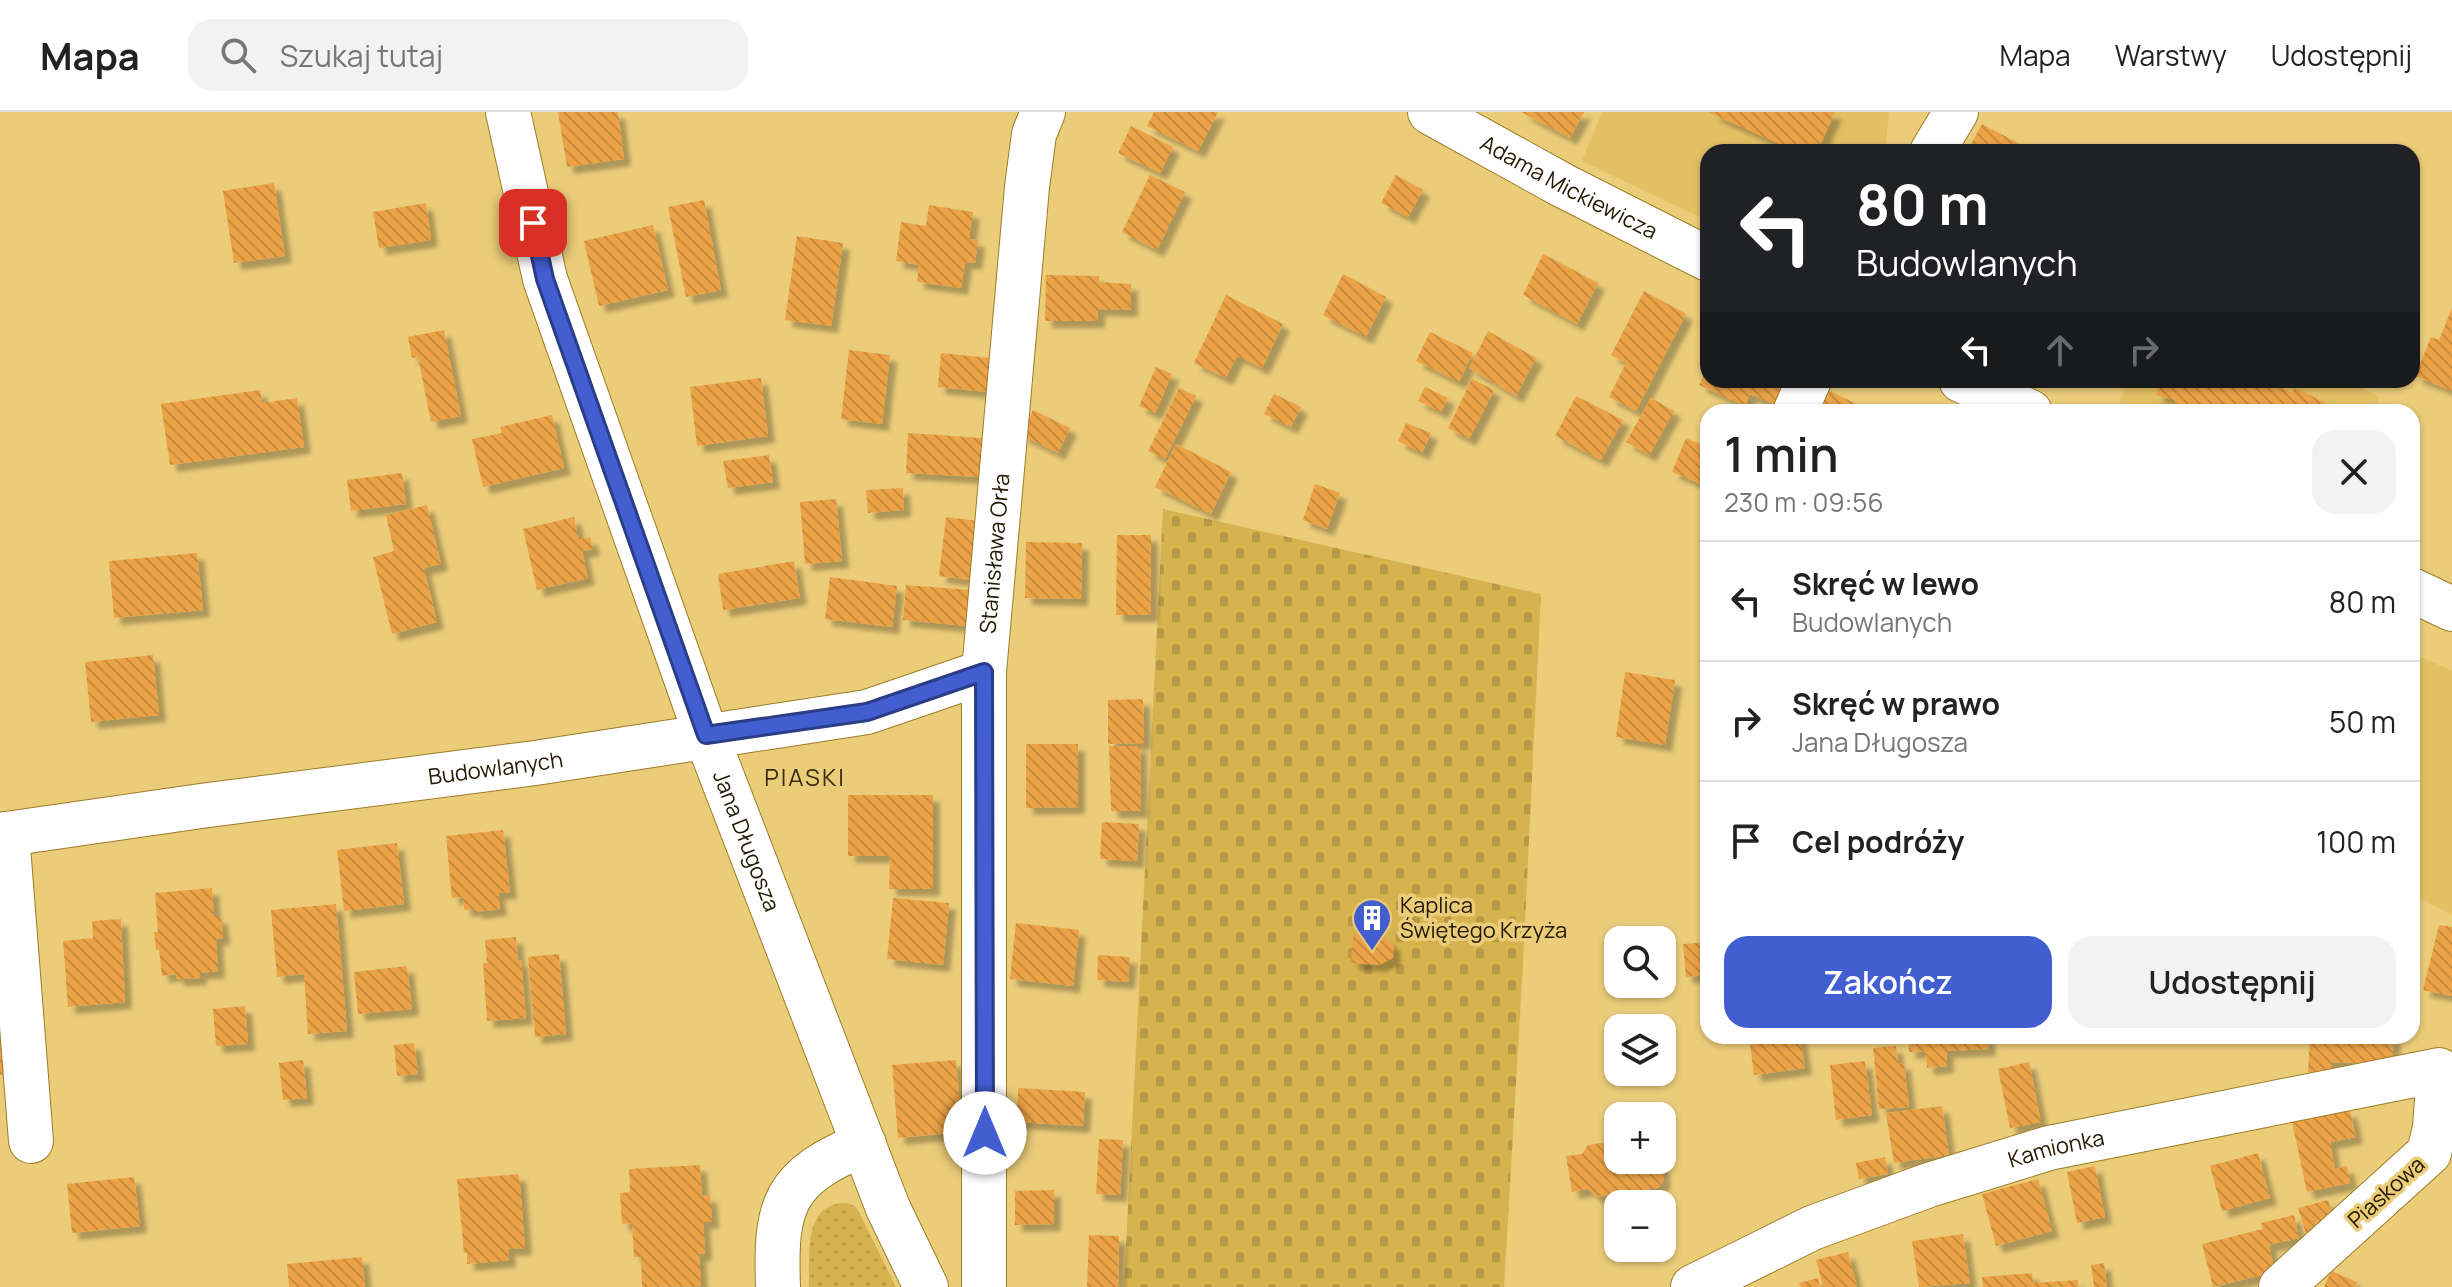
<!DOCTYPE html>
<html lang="pl">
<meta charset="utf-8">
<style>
:root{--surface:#fff;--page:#f2f2f2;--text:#222;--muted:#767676;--line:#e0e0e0;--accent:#435ed1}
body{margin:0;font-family:Manrope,sans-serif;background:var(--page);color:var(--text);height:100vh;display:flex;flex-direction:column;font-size:30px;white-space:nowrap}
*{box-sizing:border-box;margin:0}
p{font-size:26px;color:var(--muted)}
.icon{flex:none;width:44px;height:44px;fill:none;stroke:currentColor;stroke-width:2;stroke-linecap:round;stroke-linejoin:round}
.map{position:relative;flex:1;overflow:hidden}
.details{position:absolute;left:1700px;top:292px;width:720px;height:640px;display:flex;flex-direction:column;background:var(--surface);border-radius:24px;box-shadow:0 2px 6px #0004}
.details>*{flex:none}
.top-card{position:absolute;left:1700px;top:32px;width:720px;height:244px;border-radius:24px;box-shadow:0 2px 6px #0004;background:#202124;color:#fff;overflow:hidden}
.controls{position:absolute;left:1604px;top:814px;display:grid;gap:16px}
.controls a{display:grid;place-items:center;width:72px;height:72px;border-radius:16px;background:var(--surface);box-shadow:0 2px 6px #0004;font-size:40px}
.pin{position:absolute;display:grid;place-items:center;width:68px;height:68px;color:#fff;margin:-34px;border-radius:16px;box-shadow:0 4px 12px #0006}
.me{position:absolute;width:88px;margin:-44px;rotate:0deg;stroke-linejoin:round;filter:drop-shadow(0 0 6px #0008)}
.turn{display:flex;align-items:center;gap:28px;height:168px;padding:0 24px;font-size:36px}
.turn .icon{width:104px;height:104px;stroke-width:2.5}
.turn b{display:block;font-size:56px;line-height:68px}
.lanes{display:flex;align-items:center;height:76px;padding:0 24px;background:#0003;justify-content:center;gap:40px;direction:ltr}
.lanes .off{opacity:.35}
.round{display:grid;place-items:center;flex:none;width:84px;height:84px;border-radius:24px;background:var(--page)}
.overview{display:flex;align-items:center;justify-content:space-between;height:136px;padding:0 24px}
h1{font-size:48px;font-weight:600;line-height:60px}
.button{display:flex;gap:16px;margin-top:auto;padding:16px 24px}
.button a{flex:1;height:92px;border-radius:24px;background:var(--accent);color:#fff;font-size:32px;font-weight:600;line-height:92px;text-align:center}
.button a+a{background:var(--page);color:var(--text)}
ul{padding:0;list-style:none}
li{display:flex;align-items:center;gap:24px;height:120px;padding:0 24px;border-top:2px solid var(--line)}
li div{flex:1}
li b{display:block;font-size:30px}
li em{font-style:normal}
header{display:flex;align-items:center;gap:48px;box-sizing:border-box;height:112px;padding:0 40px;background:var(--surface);border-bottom:2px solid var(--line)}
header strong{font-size:38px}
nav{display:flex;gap:44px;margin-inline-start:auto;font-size:28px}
.search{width:560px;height:72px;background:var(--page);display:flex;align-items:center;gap:20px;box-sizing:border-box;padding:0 28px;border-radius:24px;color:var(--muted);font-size:30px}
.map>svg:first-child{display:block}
</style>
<header>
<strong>Mapa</strong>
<div class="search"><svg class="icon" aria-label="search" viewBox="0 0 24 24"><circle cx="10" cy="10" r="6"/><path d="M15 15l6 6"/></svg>Szukaj tutaj</div>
<nav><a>Mapa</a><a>Warstwy</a><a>Udostępnij</a></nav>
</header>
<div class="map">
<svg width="2452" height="1175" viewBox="0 0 2452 1175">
<defs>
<pattern id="grass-dots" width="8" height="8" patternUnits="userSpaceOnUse" patternTransform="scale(2)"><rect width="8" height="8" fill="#d7b350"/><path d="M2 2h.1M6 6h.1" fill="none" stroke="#b89944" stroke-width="1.8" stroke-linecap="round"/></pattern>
<pattern id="cemetery-stones" width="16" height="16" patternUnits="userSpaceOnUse" patternTransform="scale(2)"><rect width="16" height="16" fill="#d7b350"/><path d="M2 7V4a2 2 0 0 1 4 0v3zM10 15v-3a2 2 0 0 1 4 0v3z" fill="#b89944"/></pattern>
<pattern id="building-back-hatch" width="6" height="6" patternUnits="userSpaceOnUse" patternTransform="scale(2)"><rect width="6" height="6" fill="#eca347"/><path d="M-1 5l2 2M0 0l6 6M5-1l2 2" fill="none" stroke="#ca8c3c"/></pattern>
<filter id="shadow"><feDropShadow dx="7" dy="7" stdDeviation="2" flood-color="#0004"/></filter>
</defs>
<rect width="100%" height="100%" fill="#ebcc79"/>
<g fill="#e3c064">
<polygon points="1602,0 1889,0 1885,40 1708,40 1708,109 1582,49"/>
<polygon points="2128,268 2347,268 2379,285 2376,300 2116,300"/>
<polygon points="2412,541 2452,559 2452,803 2412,782"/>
</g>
<path fill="url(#grass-dots)" d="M 847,1091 L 855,1094 L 860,1102 L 896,1175 L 809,1175 C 810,1143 802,1090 847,1091 Z"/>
<polygon fill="url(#cemetery-stones)" points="1163,397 1541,482 1523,852 1504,1175 1124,1175"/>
<g fill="url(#building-back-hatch)" filter="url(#shadow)">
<polygon points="558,0 618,0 624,47 567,55"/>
<polygon points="1154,0 1218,0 1198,39 1147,14"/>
<polygon points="1521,0 1584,0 1570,26"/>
<polygon points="1708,0 1835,0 1817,40 1797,40"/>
<polygon points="1982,12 2035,40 1967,40"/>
<polygon points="1131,14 1173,35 1160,61 1118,41"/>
<polygon points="1150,63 1185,80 1157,138 1122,120"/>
<polygon points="1396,63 1423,78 1408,105 1381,91"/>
<polygon points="274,71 285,144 234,151 223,79"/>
<polygon points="704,88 721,178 686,185 668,95"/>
<polygon points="426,91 431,128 379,136 373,100"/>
<polygon points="929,93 973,100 969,127 978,128 975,151 965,150 961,176 917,170 919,153 896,149 901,110 926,114"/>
<polygon points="653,113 668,178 599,194 584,129"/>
<polygon points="797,124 843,131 831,214 785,208"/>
<polygon points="1543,142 1598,171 1577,212 1523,183"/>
<polygon points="1343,162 1386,185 1366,225 1323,203"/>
<polygon points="1046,163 1099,164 1099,170 1131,172 1131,198 1098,197 1098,209 1045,209"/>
<polygon points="1644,179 1686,202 1636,299 1609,285 1626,251 1611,243"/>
<polygon points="1226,183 1283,212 1262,256 1237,244 1226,266 1194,251"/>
<polygon points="2452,196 2452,279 2415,264 2431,225 2439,228"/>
<polygon points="444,218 461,304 431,310 418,245 412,246 408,225"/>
<polygon points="1488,219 1536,246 1516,284 1469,256"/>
<polygon points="1430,220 1473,241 1459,270 1416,249"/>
<polygon points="849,238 890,243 882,312 841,307"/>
<polygon points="941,241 1000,247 997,281 938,275"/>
<polygon points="1708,254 1708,268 1785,268 1774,292 1750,282 1745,294 1699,273"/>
<polygon points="1156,255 1172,262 1155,301 1139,294"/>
<polygon points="761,266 768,324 697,334 690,275"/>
<polygon points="1472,267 1494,278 1469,327 1448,316"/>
<polygon points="2160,268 2270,268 2271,271 2292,281 2295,276 2328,292 2323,300 2235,300 2216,291 2214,297 2193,292 2191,300 2185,300 2174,297 2175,288 2156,283"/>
<polygon points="1819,274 1867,297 1866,300 1808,300"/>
<polygon points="1425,275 1448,286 1441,300 1418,289"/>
<polygon points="1179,276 1196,284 1165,347 1148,339"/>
<polygon points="260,278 262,291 297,286 304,335 170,353 161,292"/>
<polygon points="1274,282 1301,295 1291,315 1264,302"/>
<polygon points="1576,284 1623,308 1601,348 1555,324"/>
<polygon points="1651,286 1674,299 1649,343 1626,330"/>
<polygon points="1033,298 1070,316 1058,341 1021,323"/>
<polygon points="552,303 564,356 483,375 472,327 502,321 500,315"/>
<polygon points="1406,311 1431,321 1422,341 1398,329"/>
<polygon points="908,321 982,326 980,365 906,361"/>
<polygon points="1686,326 1708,336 1708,375 1672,360"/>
<polygon points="1176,332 1231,360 1211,402 1155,375"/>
<polygon points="769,343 773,370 728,376 723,349"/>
<polygon points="402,361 406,392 351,399 347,368"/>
<polygon points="1315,372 1340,381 1327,417 1303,408"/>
<polygon points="903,376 904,398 868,401 866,378"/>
<polygon points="836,387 842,449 805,452 800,390"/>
<polygon points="427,393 441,452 424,456 437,510 392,522 373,445 394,439 386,403"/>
<polygon points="574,405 579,428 590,425 593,437 582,439 588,466 537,478 523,417"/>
<polygon points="946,405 978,409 971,468 939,464"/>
<polygon points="1117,423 1151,423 1151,503 1116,503"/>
<polygon points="1026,430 1082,431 1081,487 1025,486"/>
<polygon points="197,441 203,498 114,506 109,449"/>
<polygon points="794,449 800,486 723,498 718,462"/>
<polygon points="830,465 897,474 892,515 825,507"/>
<polygon points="906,473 971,478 968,514 903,508"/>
<polygon points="153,543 159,603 91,610 85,550"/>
<polygon points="1625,560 1675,568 1665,633 1616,625"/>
<polygon points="1143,587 1144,631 1108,632 1108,588"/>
<polygon points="1026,632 1078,632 1078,695 1026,696"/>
<polygon points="1109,634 1140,634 1141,699 1111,699"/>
<polygon points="848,683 933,683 933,777 889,777 890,744 848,744"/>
<polygon points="1102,710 1139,712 1137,749 1100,747"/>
<polygon points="503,718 510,780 498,781 500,797 475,800 475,797 464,798 463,785 452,786 446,724"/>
<polygon points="397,731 404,792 344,799 337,738"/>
<polygon points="212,776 214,805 221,805 223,826 216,827 218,859 199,861 200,866 177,867 176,862 162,864 159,838 156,838 154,820 158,820 155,781"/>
<polygon points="893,786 949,791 943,853 887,847"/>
<polygon points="336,792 347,919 308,922 304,862 277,865 271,798"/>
<polygon points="121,807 125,890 68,895 63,829 93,826 92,809"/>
<polygon points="1016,811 1079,818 1073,874 1010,867"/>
<polygon points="2439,813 2452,815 2452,884 2423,878"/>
<polygon points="1353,822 1384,825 1394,834 1393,846 1379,853 1351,851"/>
<polygon points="516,825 518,848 521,848 526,906 487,909 483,851 487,851 485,828"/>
<polygon points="1708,830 1708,863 1686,865 1683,832"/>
<polygon points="559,842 566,922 535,925 528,845"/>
<polygon points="1098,843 1130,845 1128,870 1097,868"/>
<polygon points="407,854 412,897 358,902 354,860"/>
<polygon points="0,890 11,963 0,963"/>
<polygon points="245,894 248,932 216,934 213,897"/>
<polygon points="1749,924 1800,924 1805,956 1754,963"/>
<polygon points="1908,924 1988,924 1989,937 1946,939 1947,954 1927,956 1925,939 1909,940"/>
<polygon points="2310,924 2394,924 2392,953 2332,950 2332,962 2308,960"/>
<polygon points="414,931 418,962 397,964 394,933"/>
<polygon points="1896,934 1898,952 1904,951 1909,995 1879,997 1873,936"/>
<polygon points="303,948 307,986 283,988 279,951"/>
<polygon points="956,948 962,1020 898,1026 892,953"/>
<polygon points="1865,949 1872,1003 1836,1008 1830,953"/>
<polygon points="2029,950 2041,1010 2010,1016 1998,957"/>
<polygon points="1018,976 1085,980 1083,1014 1017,1010"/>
<polygon points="1942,994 1949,1043 1894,1051 1886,1001"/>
<polygon points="2350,998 2356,1025 2330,1030 2335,1057 2347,1054 2350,1071 2307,1080 2292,1010"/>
<polygon points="1099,1027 1123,1028 1120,1083 1096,1082"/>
<polygon points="1618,1028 1618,1048 1661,1048 1664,1068 1658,1076 1634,1079 1633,1077 1621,1079 1621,1081 1596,1085 1588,1077 1572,1080 1566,1044 1582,1042 1588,1033"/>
<polygon points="2258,1041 2270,1086 2222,1099 2210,1054"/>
<polygon points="1885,1045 1888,1062 1859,1067 1856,1051"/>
<polygon points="700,1053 702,1084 710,1083 712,1110 703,1110 705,1142 699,1142 701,1174 642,1175 641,1145 634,1145 632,1111 622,1112 620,1081 630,1080 629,1057"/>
<polygon points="2095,1054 2105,1105 2077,1111 2067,1060"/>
<polygon points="519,1062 525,1136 508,1137 509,1148 467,1152 467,1141 464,1141 457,1067"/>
<polygon points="134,1065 140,1114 72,1121 67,1072"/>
<polygon points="2038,1067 2052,1119 1996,1134 1982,1082"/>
<polygon points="1054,1078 1054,1112 1015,1113 1015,1079"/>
<polygon points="2328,1088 2336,1113 2306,1122 2298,1096"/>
<polygon points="2294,1103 2299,1126 2269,1133 2275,1160 2213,1175 2202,1132 2263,1117 2261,1111"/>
<polygon points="1963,1122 1970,1171 1919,1175 1912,1129"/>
<polygon points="1089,1123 1119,1124 1118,1175 1087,1175"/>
<polygon points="1848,1140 1857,1175 1823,1175 1816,1148"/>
<polygon points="362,1145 365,1175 289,1175 287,1152"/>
<polygon points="2104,1151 2107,1175 2094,1175 2091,1153"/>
<polygon points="2331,1159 2357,1170 2355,1175 2324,1175"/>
<polygon points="2032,1161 2033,1171 2078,1168 2078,1175 1983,1175 1982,1165"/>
<polygon points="1818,1166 1820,1175 1801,1175 1799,1171"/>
</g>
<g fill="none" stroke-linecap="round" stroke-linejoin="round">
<g stroke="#9b7d26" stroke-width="46">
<g id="minor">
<path id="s1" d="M 508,0 L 545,167 L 706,623 L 888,1096 L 926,1175"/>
<path id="s2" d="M 1430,0 L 1562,73 L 1708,147"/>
<polyline points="1932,40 1956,0"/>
<polyline points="1961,268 2030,300"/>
<polyline points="1795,300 1809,268"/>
<polyline points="2412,478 2452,497"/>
<polyline points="7,722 31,1029"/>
<path id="s3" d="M 0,723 L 201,694 L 535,651 L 867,600 L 984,560"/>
<path d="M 778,1175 C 775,1093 783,1065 864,1032"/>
<path id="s4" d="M 984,1175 L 984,560 L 1027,75 L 1034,22 L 1043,0"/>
<path id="s5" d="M 1693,1175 L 1812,1116 L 1929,1073 L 2049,1036 L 2439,958 L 2435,1016 L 2429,1041 L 2281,1175"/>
</g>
</g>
<use href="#minor" stroke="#fff" stroke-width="44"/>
</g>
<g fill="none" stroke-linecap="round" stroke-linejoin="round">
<g stroke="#2c3d88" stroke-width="20">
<polyline id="route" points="533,111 545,167 706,623 867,600 984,560 985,1021"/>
</g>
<use href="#route" stroke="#435ed1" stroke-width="14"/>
</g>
<defs>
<g id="building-pin" transform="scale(2)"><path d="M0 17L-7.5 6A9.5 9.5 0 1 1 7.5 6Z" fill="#435ed1" stroke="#ebcc79"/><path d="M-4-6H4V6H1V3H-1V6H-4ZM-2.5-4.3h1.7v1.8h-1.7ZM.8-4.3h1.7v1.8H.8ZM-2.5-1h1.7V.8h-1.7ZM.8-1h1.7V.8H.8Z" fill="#fff"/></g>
</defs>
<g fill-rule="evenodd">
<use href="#building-pin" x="1372" y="806"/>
</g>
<g text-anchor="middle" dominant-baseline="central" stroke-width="7" stroke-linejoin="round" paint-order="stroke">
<g font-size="22" fill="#231901" stroke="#ebcc79">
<text stroke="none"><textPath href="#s2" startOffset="158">Adama Mickiewicza</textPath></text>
<text stroke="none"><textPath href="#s4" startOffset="734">Stanisława Orła</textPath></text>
<text stroke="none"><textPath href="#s3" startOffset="500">Budowlanych</textPath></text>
<text stroke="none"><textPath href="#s1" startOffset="768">Jana Długosza</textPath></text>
<text stroke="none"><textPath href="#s5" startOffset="390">Kamionka</textPath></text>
<text transform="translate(2386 1080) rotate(-42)">Piaskowa</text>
</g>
<g font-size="22" fill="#231901" stroke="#ebcc79" text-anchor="start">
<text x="1400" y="793">Kaplica<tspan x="1400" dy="25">Świętego Krzyża</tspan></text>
</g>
<g font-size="24" letter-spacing="2" fill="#372d13" stroke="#ebcc79">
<text x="805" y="664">PIASKI</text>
</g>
</g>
</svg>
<div class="controls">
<a><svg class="icon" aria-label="search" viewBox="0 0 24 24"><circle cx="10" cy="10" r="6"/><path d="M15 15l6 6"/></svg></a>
<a><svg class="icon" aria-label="layers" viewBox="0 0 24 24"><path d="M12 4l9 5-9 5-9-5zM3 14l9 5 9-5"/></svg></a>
<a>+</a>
<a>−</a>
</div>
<div class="pin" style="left:533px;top:111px;background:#d93025"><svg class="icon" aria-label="arrive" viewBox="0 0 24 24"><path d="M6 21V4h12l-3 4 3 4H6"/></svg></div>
<svg class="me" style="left:985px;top:1021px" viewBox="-20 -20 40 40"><circle r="19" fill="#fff"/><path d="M0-13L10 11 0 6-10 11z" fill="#435ed1"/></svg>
<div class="top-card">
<div class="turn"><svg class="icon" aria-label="left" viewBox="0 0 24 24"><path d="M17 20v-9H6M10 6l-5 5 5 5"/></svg><div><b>80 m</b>Budowlanych</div></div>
<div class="lanes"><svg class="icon" aria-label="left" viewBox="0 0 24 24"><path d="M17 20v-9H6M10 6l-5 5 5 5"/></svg><svg class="icon off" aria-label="ahead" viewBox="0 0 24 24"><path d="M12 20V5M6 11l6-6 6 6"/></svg><svg class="icon off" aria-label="right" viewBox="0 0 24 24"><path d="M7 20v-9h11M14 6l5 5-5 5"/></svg></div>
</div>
<section class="details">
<div class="overview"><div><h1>1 min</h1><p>230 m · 09:56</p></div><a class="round"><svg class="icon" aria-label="close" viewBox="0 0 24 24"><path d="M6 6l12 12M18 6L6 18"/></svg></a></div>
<ul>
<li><svg class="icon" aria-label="left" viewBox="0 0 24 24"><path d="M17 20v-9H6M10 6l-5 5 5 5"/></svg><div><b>Skręć w lewo</b><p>Budowlanych</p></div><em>80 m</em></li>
<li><svg class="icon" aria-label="right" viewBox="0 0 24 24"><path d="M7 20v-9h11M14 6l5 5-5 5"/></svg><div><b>Skręć w prawo</b><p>Jana Długosza</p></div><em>50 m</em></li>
<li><svg class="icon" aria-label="arrive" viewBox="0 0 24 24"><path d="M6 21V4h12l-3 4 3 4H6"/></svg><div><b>Cel podróży</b></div><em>100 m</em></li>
</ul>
<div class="button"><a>Zakończ</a><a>Udostępnij</a></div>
</section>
</div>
